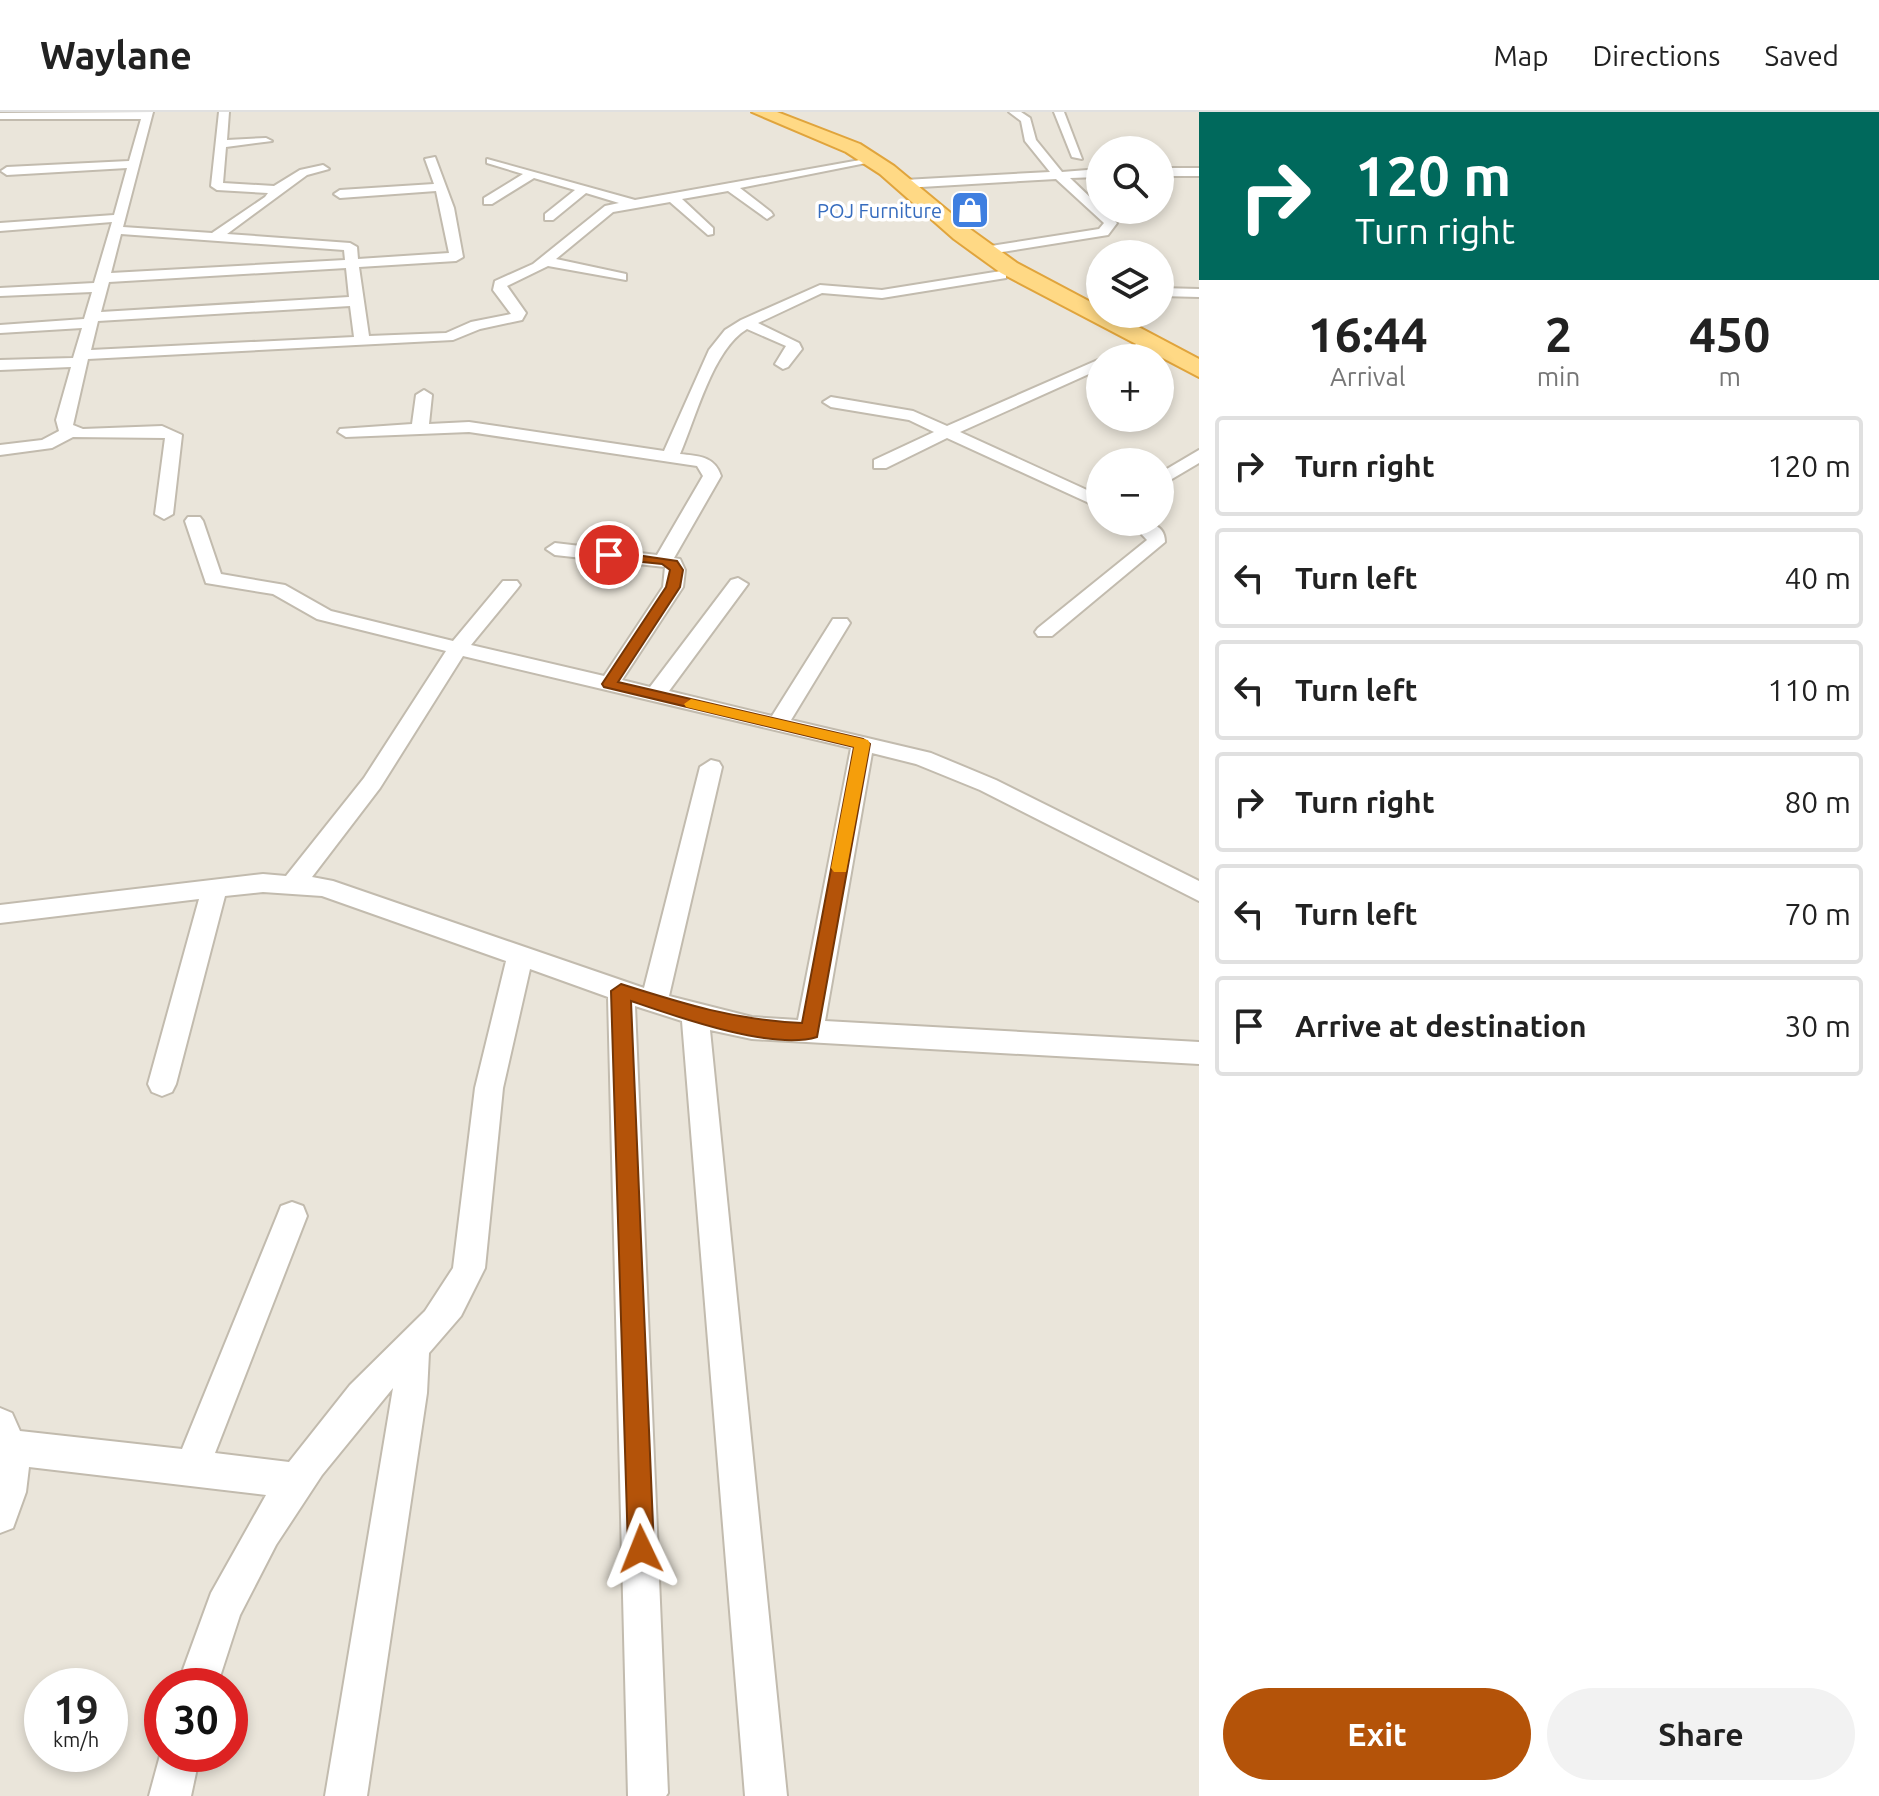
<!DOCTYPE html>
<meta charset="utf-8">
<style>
:root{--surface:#fff;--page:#f2f2f2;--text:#222;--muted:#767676;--line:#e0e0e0;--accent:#b45309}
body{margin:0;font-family:Ubuntu,sans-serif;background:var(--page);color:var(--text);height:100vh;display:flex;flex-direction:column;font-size:30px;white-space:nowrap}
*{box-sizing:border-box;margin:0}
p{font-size:26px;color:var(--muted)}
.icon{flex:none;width:44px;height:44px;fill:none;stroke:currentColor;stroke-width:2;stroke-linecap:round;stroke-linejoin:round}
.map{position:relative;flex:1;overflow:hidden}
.sheet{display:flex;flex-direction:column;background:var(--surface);width:680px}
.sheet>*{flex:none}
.banner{background:#00695c;color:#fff;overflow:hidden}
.fabs{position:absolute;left:1086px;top:24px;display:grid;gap:16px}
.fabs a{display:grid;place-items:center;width:88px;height:88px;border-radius:50%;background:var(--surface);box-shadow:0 4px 12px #0003;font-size:40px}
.speed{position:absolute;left:24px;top:1556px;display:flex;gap:16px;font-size:40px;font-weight:700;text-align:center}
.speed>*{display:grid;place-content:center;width:104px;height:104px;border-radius:50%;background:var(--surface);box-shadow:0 4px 12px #0003;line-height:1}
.speed small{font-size:20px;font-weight:400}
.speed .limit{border:12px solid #d22;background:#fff;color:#111}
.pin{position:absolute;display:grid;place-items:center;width:68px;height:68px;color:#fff;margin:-34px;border:4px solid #fff;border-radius:50%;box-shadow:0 2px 8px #0007}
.me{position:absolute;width:88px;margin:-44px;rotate:358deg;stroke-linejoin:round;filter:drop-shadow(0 0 6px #0008)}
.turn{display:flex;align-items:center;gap:28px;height:168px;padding:0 24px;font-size:36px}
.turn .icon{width:104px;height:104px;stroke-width:2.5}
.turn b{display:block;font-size:56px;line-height:68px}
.eta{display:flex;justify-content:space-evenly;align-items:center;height:136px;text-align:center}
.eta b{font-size:48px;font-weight:700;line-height:56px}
.action{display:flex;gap:16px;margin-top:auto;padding:16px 24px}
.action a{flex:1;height:92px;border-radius:48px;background:var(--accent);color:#fff;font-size:32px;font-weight:700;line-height:92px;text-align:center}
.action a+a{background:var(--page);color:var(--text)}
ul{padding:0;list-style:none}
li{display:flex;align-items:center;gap:24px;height:100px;margin:0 16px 12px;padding:0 8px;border:4px solid var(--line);border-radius:8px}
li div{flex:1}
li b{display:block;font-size:30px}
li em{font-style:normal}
header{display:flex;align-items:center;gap:48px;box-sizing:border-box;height:112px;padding:0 40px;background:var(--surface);border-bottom:2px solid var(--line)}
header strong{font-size:38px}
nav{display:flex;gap:44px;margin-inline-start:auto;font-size:28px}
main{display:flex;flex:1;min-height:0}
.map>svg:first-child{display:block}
</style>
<header>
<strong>Waylane</strong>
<nav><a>Map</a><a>Directions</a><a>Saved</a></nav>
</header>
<main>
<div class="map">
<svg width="1199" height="1684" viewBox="0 0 1199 1684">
<rect width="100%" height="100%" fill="#f6f3ec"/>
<path fill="#eae5da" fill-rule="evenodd" d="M 0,0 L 1199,0 L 1199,1684 L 0,1684 ZM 1100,38 L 1160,38 L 1160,98 L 1100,98 ZM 1100,142 L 1160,142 L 1160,202 L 1100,202 ZM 1100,246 L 1160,246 L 1160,306 L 1100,306 ZM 1100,350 L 1160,350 L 1160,410 L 1100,410 ZM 42,1574 L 110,1574 L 110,1642 L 42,1642 ZM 162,1574 L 230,1574 L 230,1642 L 162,1642 Z"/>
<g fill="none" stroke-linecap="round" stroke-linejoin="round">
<g stroke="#c2bbae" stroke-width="4">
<g id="minor">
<path d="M 153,0 L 123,115 L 212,121 L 265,85 L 268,81 L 217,78 L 211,74 L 219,0 L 229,0 L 227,28 L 266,26 L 272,29 L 226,35 L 223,71 L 274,74 L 300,58 L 323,53 L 329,57 L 307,63 L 227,122 L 350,131 L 357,135 L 358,147 L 449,141 L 436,79 L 340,86 L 334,82 L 340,78 L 434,72 L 425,47 L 435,45 L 454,96 L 463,145 L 456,149 L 359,155 L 369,224 L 446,221 L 471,210 L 511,202 L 493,178 L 495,169 L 533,152 L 605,94 L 619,91 L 586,81 L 553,108 L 545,108 L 545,102 L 575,78 L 534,66 L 492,92 L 484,92 L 484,86 L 523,62 L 487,51 L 487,47 L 635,88 L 860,48 L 866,51 L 740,76 L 771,100 L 773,103 L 767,107 L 728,79 L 682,87 L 713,116 L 713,122 L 708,123 L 670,90 L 613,100 L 556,147 L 626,162 L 626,168 L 548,154 L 507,174 L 526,201 L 522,208 L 480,217 L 453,228 L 88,247 L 73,313 L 83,317 L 162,314 L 182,323 L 173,402 L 164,407 L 155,402 L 165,326 L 73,325 L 52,336 L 0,343 L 0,333 L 42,328 L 59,319 L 56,308 L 71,255 L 0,258 L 0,248 L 73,246 L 82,216 L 0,221 L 0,213 L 84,207 L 92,180 L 0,184 L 0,176 L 94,171 L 112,110 L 0,119 L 0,111 L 114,103 L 127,56 L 7,63 L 1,59 L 7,55 L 129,49 L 141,7 L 0,7 L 0,1 ZM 121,122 L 344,138 L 345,148 L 111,161 ZM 346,156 L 349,185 L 101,200 L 109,170 ZM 350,194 L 354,225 L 91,238 L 98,209 Z"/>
<polygon points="1009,0 1021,0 1030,6 1036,28 1062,60 1100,57 1100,65 1070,66 1117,111 1108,123 983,143 976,139 978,136 1099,117 1104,111 1056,67 904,76 898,72 904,68 1050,60 1025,29 1021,9"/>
<polygon points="1054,0 1064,0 1082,47 1072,45"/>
<rect x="1160" y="56" width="39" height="8"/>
<path d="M 1001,159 L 1006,160 L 1006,166 L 882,186 L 822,181 L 758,211 L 799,231 L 802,237 L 788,255 L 783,257 L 775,252 L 786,234 L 747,217 C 713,237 696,305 680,342 C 698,344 715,344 721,364 L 674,446 L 680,447 L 685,458 L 683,475 L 622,568 L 650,575 L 731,468 L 738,466 L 748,472 L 669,579 L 772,604 L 833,507 L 847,507 L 850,511 L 791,608 L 931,641 L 996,668 L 1199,769 L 1199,789 L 980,678 L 916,652 L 872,641 L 825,909 L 1199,930 L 1199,952 L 752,927 L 710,918 L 787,1684 L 745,1684 L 682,909 L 635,894 L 668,1681 L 666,1684 L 628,1684 L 608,885 L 530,857 L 503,976 L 485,1156 L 461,1204 L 429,1241 L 427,1281 L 367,1684 L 325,1684 L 393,1276 L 322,1363 L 276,1433 L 240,1503 L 217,1574 L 177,1574 L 211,1481 L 266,1383 L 29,1355 L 26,1380 L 13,1416 L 0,1421 L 0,1296 L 12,1301 L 20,1319 L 182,1337 L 277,1104 L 281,1094 L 292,1090 L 303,1094 L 307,1104 L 215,1341 L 289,1350 L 350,1273 L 425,1199 L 453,1156 L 475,976 L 506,849 L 322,784 L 263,780 L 225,784 L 176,972 L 172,980 L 162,984 L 152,980 L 148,972 L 199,787 L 0,811 L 0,793 L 263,762 L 286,764 L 364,666 L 446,539 L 317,507 L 273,482 L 206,471 L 185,409 L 188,405 L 200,405 L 203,409 L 221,462 L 285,473 L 331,499 L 453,529 L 503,469 L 517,469 L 520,473 L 517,477 L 471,533 L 604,564 L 663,475 L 665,455 L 555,443 L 546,437 L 555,431 L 657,443 L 703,364 L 697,354 L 469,320 L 346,325 L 338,320 L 340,317 L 412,312 L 416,283 L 424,278 L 432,283 L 429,312 L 469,310 L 664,339 L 709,238 L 725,218 L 741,208 L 820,173 L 882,178 ZM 463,544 L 851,636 L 798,908 L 752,905 L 669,884 L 722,655 L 719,650 L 711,648 L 700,655 L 644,876 L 333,769 L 312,765 L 380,676 Z"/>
<polygon points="1160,176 1199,177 1199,185 1160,184"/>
<path d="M 1137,232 L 1144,236 C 1134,246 1121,246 1106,246 Z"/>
<polygon points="1100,247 1100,257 960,320 1100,384 1100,396 947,326 886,356 874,356 874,348 934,320 909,308 831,295 823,290 831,285 913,299 947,314"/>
<polygon points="1199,338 1199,351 1160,374 1160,361"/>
<path d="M 1130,410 C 1145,410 1165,410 1165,430 L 1052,524 L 1038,524 L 1035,520 L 1038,516 L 1147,428 Z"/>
<polygon points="162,1636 162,1642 200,1642 191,1684 149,1684"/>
</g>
</g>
<g stroke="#e0a43c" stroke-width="4">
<polygon id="trunk" points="752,0 777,0 860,32 894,54 970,117 1017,151 1100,195 1100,202 1114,202 1199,247 1199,265 1001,161 954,127 880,62 846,40"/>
</g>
<use href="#minor" fill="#fff" fill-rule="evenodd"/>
<use href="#trunk" fill="#ffd985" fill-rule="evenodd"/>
</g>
<path fill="#b45309" stroke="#753606" stroke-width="2" d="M 609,439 L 677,449 L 683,458 L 680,475 L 618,570 L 863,627 L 870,632 L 817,925 C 772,939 675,904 631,889 L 654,1437 L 650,1446 L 641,1450 L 632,1446 L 628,1437 L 611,879 L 621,872 C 684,892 735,908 802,911 L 854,635 L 604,575 L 602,572 L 666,475 L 670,458 L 662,452 L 604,446 L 602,443 Z"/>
<polygon fill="#f59e0b" points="691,587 868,628 870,632 846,760 834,760 831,756 854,635 686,595 684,592"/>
<defs>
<g id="shop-square" transform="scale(2)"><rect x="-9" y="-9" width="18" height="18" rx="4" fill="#3f7fe0" stroke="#fff"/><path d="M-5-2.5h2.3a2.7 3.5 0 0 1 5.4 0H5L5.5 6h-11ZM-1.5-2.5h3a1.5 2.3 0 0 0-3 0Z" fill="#fff"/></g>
</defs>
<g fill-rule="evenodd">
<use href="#shop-square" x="970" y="98"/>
</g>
<g text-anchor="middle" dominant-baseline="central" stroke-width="7" stroke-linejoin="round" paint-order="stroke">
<g font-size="20" fill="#366cbe" stroke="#fff" text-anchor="end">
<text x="942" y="98">POJ Furniture</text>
</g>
</g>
</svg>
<div class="fabs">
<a><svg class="icon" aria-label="search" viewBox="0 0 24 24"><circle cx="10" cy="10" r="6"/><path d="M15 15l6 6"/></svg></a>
<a><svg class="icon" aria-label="layers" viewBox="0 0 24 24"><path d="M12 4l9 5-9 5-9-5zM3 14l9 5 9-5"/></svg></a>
<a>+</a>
<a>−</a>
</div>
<div class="speed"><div>19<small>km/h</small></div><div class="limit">30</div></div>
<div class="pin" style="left:609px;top:443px;background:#d93025"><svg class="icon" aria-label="arrive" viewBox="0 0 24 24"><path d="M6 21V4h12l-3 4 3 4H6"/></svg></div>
<svg class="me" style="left:641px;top:1437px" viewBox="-20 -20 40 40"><path d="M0-17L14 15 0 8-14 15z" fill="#b45309" stroke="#fff" stroke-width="4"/></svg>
</div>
<section class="sheet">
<div class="banner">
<div class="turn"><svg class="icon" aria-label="right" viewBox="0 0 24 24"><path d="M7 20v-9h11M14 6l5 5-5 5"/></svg><div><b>120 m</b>Turn right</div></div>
</div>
<div class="eta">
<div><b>16:44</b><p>Arrival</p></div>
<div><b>2</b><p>min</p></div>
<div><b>450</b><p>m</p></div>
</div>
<ul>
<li><svg class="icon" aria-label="right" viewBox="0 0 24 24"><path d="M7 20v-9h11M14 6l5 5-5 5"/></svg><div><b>Turn right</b></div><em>120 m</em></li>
<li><svg class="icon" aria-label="left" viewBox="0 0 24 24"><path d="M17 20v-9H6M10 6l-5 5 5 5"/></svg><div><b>Turn left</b></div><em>40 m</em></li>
<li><svg class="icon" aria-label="left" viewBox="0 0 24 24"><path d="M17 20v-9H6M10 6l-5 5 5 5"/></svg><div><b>Turn left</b></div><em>110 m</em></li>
<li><svg class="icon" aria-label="right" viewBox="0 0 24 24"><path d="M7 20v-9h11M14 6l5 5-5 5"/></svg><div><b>Turn right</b></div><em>80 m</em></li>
<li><svg class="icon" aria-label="left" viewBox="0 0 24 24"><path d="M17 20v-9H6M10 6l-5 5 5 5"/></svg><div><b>Turn left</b></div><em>70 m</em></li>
<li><svg class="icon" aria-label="arrive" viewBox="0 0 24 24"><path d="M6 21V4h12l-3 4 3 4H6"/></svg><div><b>Arrive at destination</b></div><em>30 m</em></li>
</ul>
<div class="action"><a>Exit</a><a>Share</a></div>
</section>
</main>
